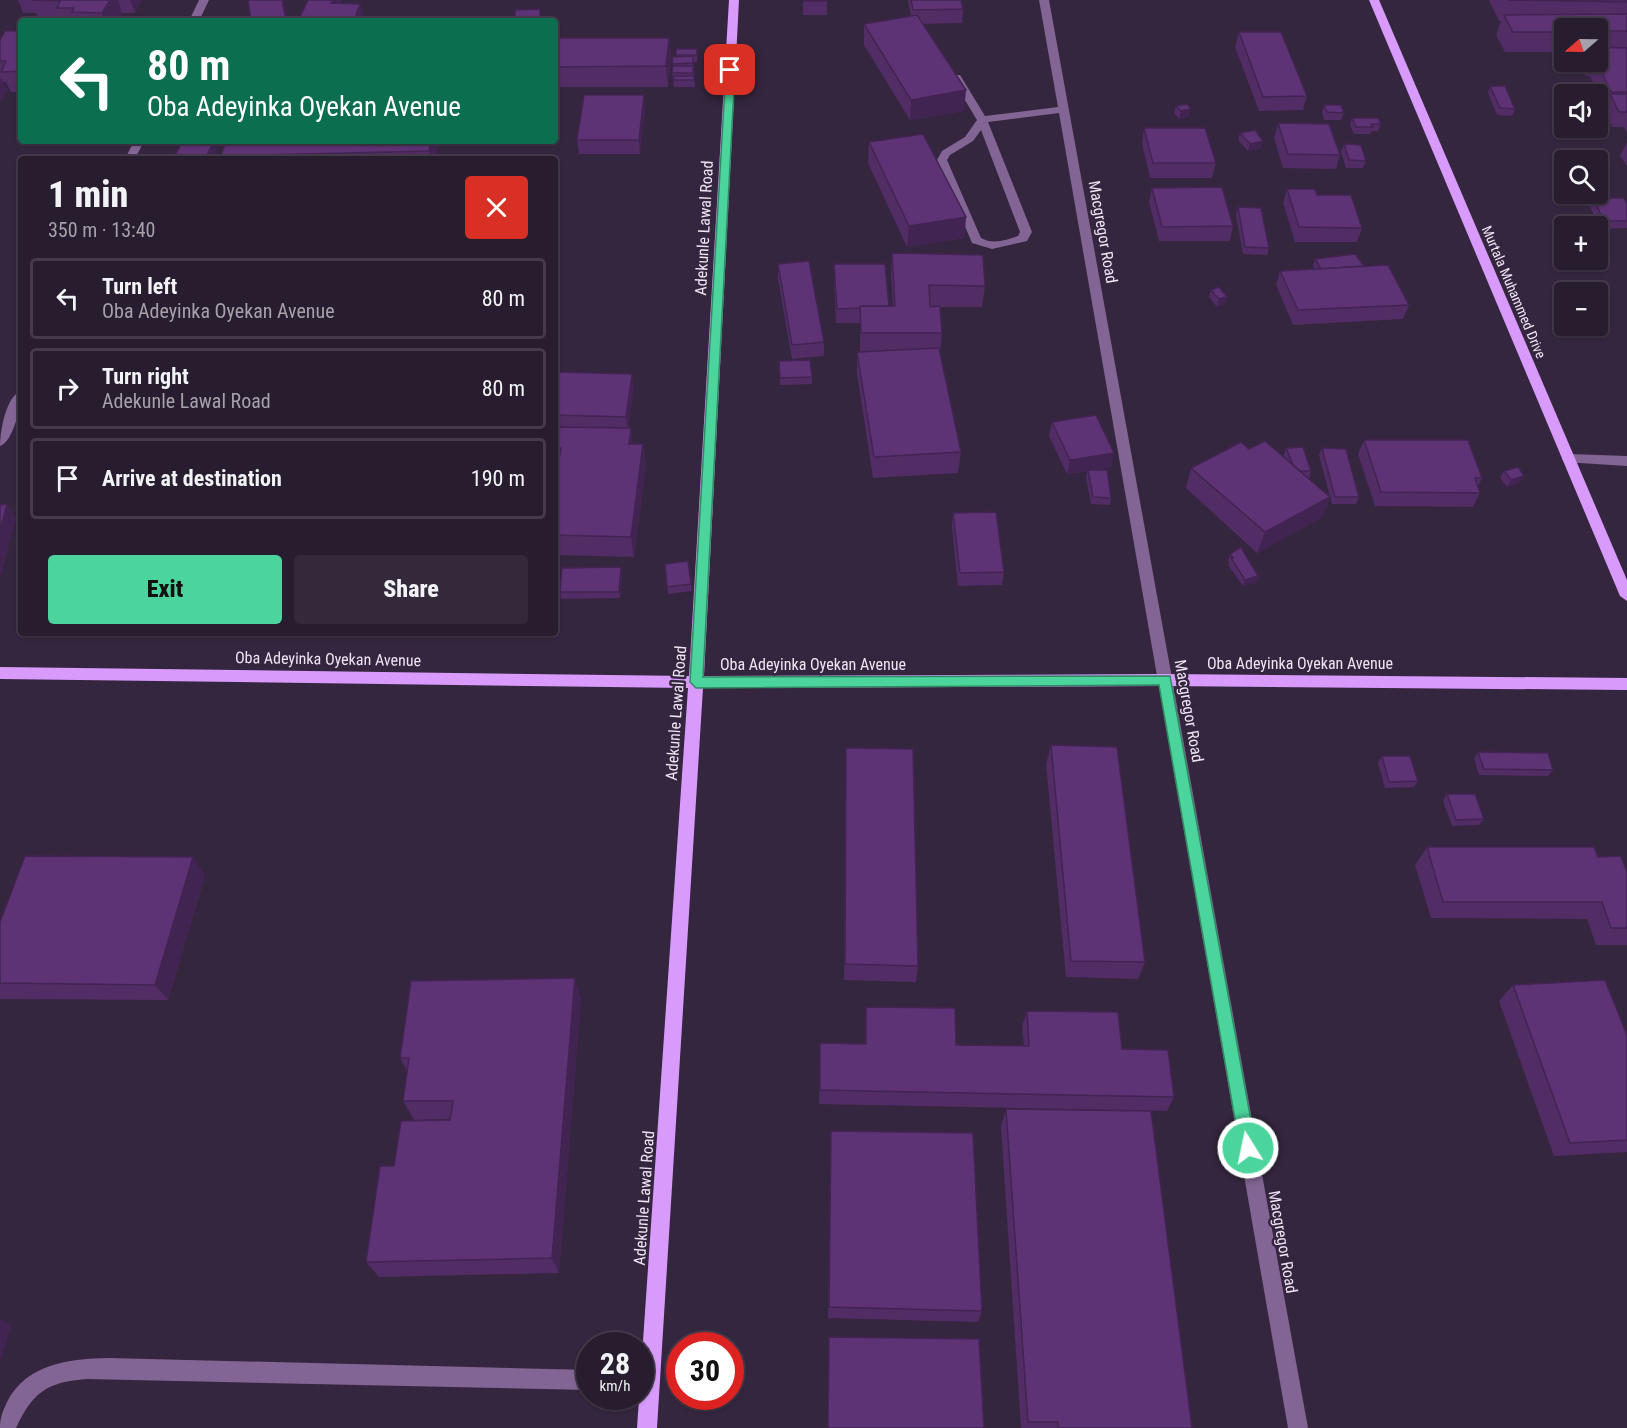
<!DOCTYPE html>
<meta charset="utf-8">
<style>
:root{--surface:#281c2f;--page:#34293b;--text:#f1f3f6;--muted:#a5a1aa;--line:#443a4b;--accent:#4bd49b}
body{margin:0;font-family:"Roboto Condensed",sans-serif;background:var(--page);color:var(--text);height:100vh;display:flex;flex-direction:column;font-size:22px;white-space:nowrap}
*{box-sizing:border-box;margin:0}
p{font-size:20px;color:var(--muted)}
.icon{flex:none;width:33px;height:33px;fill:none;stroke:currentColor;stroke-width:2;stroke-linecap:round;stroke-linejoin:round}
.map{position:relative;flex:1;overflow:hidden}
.drawer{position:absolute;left:18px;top:156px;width:540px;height:480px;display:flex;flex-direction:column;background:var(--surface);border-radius:6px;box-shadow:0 2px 4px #0004,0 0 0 2px var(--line)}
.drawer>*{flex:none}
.hud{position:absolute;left:18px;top:18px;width:540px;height:126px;border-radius:6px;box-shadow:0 2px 4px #0004,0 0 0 2px var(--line);background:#0b6e4f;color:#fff;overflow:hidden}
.needle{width:39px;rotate:250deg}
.tools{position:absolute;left:1554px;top:18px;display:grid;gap:12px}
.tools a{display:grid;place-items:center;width:54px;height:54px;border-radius:6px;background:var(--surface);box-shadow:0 2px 4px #0004,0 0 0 2px var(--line);font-size:30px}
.speed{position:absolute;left:576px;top:1332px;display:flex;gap:12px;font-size:30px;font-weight:700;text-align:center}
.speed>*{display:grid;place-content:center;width:78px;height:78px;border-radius:50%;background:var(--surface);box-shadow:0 2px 4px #0004,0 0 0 2px var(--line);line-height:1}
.speed small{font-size:15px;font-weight:400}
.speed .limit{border:9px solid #d22;background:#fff;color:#111}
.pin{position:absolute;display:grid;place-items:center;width:51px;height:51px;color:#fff;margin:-26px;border-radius:12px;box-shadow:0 3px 9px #0006}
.me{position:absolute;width:66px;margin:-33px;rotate:350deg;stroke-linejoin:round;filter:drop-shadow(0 0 4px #0008)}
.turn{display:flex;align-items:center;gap:21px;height:126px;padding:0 30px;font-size:27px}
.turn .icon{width:78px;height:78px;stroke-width:2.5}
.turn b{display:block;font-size:42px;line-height:51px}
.round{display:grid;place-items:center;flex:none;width:63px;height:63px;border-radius:6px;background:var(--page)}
.headline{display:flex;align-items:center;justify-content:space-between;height:102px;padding:0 30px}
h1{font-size:36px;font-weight:800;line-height:45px}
.action{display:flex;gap:12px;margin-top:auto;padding:12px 30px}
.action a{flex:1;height:69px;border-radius:6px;background:var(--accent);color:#111;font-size:24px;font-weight:800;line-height:69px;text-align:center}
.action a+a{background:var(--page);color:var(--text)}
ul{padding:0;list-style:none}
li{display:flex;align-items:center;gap:18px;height:81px;margin:0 12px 9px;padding:0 18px;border:3px solid var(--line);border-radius:6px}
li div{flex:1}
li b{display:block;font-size:22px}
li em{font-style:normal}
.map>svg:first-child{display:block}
</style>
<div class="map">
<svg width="1627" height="1428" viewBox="0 0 1627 1428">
<rect width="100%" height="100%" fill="#35263f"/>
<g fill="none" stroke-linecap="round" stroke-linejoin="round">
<g fill="#826594" fill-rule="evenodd">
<polygon points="199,0 209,0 199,21 189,21"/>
<path d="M 1039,0 L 1049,0 L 1308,1428 L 1288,1428 L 1059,113 L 988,122 L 1032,232 L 1027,241 L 992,249 L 972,243 L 937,160 L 942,151 L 965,137 L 977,120 L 951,77 L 952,75 L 960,75 L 985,116 L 1058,107 ZM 981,130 L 1020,232 L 1018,236 C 1006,240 993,245 981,238 L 947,160 L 950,155 L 973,141 Z"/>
<polygon points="134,141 144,141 135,159 125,159"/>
<path d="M 21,391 C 21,405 14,441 0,446 C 0,431 6,396 21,391 Z"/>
<polygon points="1569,454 1627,456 1627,466 1564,462 1562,459 1564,456"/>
<path d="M 109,1358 L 590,1370 L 590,1390 L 87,1379 C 47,1382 33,1392 16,1428 L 0,1428 C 0,1417 3,1411 7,1402 C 27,1363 70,1359 109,1358 Z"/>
</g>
<g fill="#d89bfc" fill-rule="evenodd">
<polygon points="729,0 739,0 704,676 1165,674 1627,678 1627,690 1165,686 703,688 657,1428 637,1428 688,688 0,679 0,667 689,676"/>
<polygon points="1369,0 1379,0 1627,580 1627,601 1620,596"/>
</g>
</g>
<g fill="#512c65">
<polygon points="18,0 141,0 135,13 122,13 118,21 40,21 36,13 23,13"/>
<polygon points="308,0 342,0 341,3 360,4 364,18 362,21 301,21 300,17"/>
<rect x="803" y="0" width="24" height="15"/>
<polygon points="908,0 961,0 963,9 962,23 922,24 964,111 910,120 864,45 864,24 911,16"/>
<polygon points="1489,0 1627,0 1627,133 1624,127 1612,127 1603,108 1604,105 1590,76 1586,76 1579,62 1598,62 1598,28 1564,28 1564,52 1505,52 1496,35 1501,21 1499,21"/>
<polygon points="540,9 541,21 516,21 515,20"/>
<polygon points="21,31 21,92 11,92 6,82 2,82 7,91 1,100 0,100 0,35 1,38"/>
<polygon points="1239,32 1307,96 1303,110 1259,111 1235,47"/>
<polygon points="555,38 669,38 671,58 668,87 555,87"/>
<polygon points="676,49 697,49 697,62 693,62 695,87 674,87 672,73 673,66 672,57 676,57"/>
<polygon points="1490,86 1515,109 1512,116 1497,115 1488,93"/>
<polygon points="1324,105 1344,113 1341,120 1324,120 1322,112"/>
<polygon points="1176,106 1189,117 1179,119 1174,113"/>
<polygon points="645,109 640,154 579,154 577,140"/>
<polygon points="1352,118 1381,124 1378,131 1372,131 1370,134 1354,134 1350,125"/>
<polygon points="1278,123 1340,155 1336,169 1283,168 1274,138"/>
<polygon points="1144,128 1216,163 1212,178 1150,178 1142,143"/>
<polygon points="1240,133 1261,149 1248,151 1238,140"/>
<polygon points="869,142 966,217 964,238 907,247 868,163"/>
<polygon points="1627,142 1627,166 1620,156"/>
<polygon points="1344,144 1366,161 1363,168 1346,168 1341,152"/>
<polygon points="438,146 436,159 223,159 221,156"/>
<polygon points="1152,188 1233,226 1230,241 1159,241 1149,202"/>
<polygon points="1287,189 1317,195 1362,228 1357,242 1295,242 1283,203"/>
<polygon points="1593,198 1627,204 1627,228 1601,229 1589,205"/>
<polygon points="1238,207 1269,248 1267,255 1243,254 1236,215"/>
<polygon points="892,253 985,286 982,307 940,307 942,333 940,354 961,452 958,473 873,478 857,373 857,352 860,352 860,323 836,323 834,279 834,264 889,306 893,306 891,274"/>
<polygon points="1315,259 1364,266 1409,305 1403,319 1293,325 1276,285 1280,271 1314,269 1313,266"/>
<polygon points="778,264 824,342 824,356 792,359 778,278"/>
<polygon points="1211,290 1227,297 1225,304 1217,307 1209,297"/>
<polygon points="779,361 812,377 812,384 780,385"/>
<polygon points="555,372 632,374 634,388 628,428 633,444 643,444 646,465 634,557 555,555 555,480 557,468 555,468"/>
<polygon points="1052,422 1111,467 1095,470 1111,498 1110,505 1091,504 1086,477 1087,471 1067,474 1049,436"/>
<polygon points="1364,440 1482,478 1478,486 1480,493 1473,507 1375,506 1358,454"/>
<polygon points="1286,448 1311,471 1309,478 1308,478 1330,497 1319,455 1322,448 1359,497 1356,504 1332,504 1330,497 1322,517 1257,553 1186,488 1191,468 1249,449 1285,459 1284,455"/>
<polygon points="1504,471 1520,483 1507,487 1500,478"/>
<polygon points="953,513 1004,572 1002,585 958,586 952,527"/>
<polygon points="1230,554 1256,583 1243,586 1228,565 1229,563 1228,561"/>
<polygon points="688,561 692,591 668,594 665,564"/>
<polygon points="621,567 622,574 620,598 561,599 560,592"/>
<polygon points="1051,745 1145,962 1138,979 1066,977 1046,764"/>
<polygon points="846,748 918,966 916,982 844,980"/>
<polygon points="1478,752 1553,770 1548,776 1479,775 1474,759"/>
<polygon points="1382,756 1418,781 1414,787 1385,788 1378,763"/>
<polygon points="1447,794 1484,819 1479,825 1452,826 1443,801"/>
<polygon points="1427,847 1598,857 1627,872 1627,945 1596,945 1587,919 1431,918 1415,865"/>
<polygon points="205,875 168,1000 0,999 0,922"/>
<polygon points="1513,985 1627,1035 1627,1152 1554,1156 1499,1001"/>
<polygon points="581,999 559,1273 379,1277 366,1262 394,1166 450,1119 414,1120 403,1101 407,1071 400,1058"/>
<polygon points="866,1007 956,1045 1024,1046 1022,1026 1027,1011 1122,1049 1174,1097 1167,1111 819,1104 820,1043 865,1044"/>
<polygon points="1006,1109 1192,1428 1021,1428 1001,1127"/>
<polygon points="831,1131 982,1311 978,1322 828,1318"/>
</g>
<g fill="#422452">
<polygon points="110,0 118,0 122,13 118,21 105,21 102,13"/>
<polygon points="130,0 141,0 135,13"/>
<polygon points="282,0 284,0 288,21 286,21"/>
<polygon points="333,0 342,0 335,17 331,3"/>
<polygon points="360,4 364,18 362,21 355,21 355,18"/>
<polygon points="669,38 671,58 668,87 666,66"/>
<polygon points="0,77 7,91 1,100 0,98"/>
<polygon points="966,90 964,111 910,120 911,100"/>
<polygon points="644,95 645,109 640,154 639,140"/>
<polygon points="1191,109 1189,117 1179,119 1181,111"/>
<polygon points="215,141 217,148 212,159 205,159"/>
<polygon points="430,141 437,141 438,146 436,159 431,159 429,151"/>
<polygon points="1263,141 1261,149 1248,151 1250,144"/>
<polygon points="966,217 964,238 907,247 909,226"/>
<polygon points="1227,297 1225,304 1217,307 1219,299"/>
<polygon points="632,374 634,388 628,431 626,417"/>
<polygon points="631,428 634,449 629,444"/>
<polygon points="643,444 646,465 634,557 631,537"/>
<polygon points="1114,453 1111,467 1067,474 1070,460"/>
<polygon points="1524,476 1520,483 1507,487 1511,480"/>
<polygon points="1330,497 1322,517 1257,553 1265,532"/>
<polygon points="7,504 16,518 0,579 0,531"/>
<polygon points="621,567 622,574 620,598 619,592"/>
<polygon points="1258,576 1256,583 1243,586 1245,580"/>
<polygon points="193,857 205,875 168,1000 155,985"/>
<polygon points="575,978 581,999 559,1273 552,1258"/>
<polygon points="0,1318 11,1325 0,1364"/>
</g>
<g fill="#5e3375" stroke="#422452" stroke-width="1.5">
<polygon points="31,0 110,0 102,13 72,12 74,8 57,8 60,1"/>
<polygon points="248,0 282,0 286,21 251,21"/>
<polygon points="308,0 333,0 331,3 360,4 355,18 300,17"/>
<rect x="803" y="0" width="24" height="1"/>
<polygon points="911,0 961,0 963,9 913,10"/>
<polygon points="1507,0 1627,0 1627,2"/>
<polygon points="540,9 540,18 515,20 515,10"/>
<polygon points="1627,14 1627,31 1598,31 1598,28 1564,28 1564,32 1513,32 1504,15"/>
<polygon points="917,15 966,90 911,100 864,24"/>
<polygon points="5,31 21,31 21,71 1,72 6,61 0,61 0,40"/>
<polygon points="1239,32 1281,32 1307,96 1263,97"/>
<polygon points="555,38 669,38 666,66 555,67"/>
<polygon points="1598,47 1627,48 1627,92 1611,92 1597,62 1592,62 1598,62"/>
<rect x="676" y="49" width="21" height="6"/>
<polygon points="693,56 693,63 673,64 672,57"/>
<polygon points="673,66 693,66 693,73 672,73"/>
<polygon points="674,76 694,76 694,80 673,80"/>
<polygon points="1490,86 1505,86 1515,109 1500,108"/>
<polygon points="1610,94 1627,94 1627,112 1619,112"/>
<polygon points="584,95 644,95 639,140 577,140"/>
<polygon points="1187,104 1191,109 1181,111 1176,106"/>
<polygon points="1324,105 1341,105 1344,113 1327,112"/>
<polygon points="1352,118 1378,118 1381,124 1371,124 1373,127 1356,127"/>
<polygon points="1278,123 1329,124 1340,155 1288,154"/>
<polygon points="1144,128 1205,128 1216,163 1153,163"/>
<polygon points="1255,130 1263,141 1250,144 1240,133"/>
<polygon points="923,134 966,217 909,226 869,142"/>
<polygon points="183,141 214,141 205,159 173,159"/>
<polygon points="226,141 430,141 429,151 221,156"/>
<polygon points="1344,144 1361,145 1366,161 1349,160"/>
<polygon points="1222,187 1233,226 1162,227 1152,188"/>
<polygon points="1287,189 1315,189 1317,195 1351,195 1362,228 1299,227"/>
<polygon points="1593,198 1624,198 1627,204 1627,221 1604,221"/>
<polygon points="1238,207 1261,208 1269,248 1245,247"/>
<polygon points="892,253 983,255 985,286 929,285 930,307 940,306 942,333 861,333 860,306 895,306"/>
<polygon points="1355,254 1364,266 1321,269 1315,259"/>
<polygon points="809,261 824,342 792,345 778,264"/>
<polygon points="834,264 885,264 889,306 860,306 860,308 837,309"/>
<polygon points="1388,265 1409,305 1298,310 1280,271"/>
<polygon points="1219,287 1227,297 1219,299 1211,290"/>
<polygon points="939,348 961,452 874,457 857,352"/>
<polygon points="810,360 812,377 780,378 779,361"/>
<polygon points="555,372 632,374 626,417 555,415"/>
<polygon points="1096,415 1114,453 1070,460 1052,422"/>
<polygon points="555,427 631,428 629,444 643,444 631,537 555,535 555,480 561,448 555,448"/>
<polygon points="1364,440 1468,440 1482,478 1475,478 1480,493 1381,492"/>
<polygon points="1265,441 1330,497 1265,532 1191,468 1241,442 1249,449"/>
<polygon points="1303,447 1311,471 1300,471 1293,465 1286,448"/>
<polygon points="1322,448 1346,449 1359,497 1335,497"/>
<polygon points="1518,467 1524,476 1511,480 1504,471"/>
<polygon points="1088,470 1107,470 1111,498 1093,497"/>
<polygon points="7,504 0,531 0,505"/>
<polygon points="996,512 1004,572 960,573 953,513"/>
<polygon points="1241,547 1258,576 1245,580 1231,558 1233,558 1230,554"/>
<polygon points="688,561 691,584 667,587 665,564"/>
<polygon points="621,567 619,592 560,592 562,568"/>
<polygon points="1051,745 1117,747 1145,962 1071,961"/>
<polygon points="846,748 913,749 918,966 845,964"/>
<polygon points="1478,752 1548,753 1553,770 1484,769"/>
<polygon points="1382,756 1410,756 1418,781 1389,782"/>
<polygon points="1447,794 1475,794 1484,819 1456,820"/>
<polygon points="1427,847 1594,847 1598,857 1621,856 1627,872 1627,928 1611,928 1602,902 1443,902"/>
<polygon points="25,856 193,857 155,985 0,983 0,922"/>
<polygon points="575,978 552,1258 366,1262 380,1166 394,1166 401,1121 450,1120 453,1101 403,1101 409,1058 400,1058 411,981"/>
<polygon points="1605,980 1627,1035 1627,1140 1570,1143 1513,985"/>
<polygon points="866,1007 955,1008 956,1045 1029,1046 1027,1011 1118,1012 1122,1049 1168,1050 1174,1097 820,1090 820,1043 866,1044"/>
<polygon points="1006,1109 1151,1111 1192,1428 1058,1428 1058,1422 1028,1422"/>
<polygon points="831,1131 973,1133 982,1311 829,1307"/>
<polygon points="829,1337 979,1339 984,1428 828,1428"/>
</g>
<polygon fill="#4bd49b" stroke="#318a65" stroke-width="1.5" points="730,68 735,70 703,677 1170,676 1256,1148 1254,1153 1248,1156 1242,1153 1240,1148 1159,685 696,688 690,682 726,70"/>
<g text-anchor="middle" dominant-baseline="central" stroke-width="5" stroke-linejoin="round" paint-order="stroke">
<g font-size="14" fill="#eee4f4" stroke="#35263f">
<text transform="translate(1514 292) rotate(67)">Murtala Muhammed Drive</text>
</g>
<g font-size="16" fill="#eee4f4" stroke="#35263f">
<text transform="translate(704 228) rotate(-87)">Adekunle Lawal Road</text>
<text transform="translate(1103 232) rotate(80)">Macgregor Road</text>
<text transform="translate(328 659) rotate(1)">Oba Adeyinka Oyekan Avenue</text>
<text x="1300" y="663">Oba Adeyinka Oyekan Avenue</text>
<text x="813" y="664">Oba Adeyinka Oyekan Avenue</text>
<text transform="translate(1189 711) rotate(80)">Macgregor Road</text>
<text transform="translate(676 713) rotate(-86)">Adekunle Lawal Road</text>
<text transform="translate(644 1198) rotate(-86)">Adekunle Lawal Road</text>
<text transform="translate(1283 1242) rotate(80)">Macgregor Road</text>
</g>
</g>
</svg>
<div class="tools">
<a><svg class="needle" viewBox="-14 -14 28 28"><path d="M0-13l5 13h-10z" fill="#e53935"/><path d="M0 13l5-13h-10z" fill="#a5a1aa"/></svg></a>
<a><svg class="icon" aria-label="sound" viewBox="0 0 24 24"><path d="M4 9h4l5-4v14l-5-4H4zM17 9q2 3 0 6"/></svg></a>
<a><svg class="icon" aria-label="search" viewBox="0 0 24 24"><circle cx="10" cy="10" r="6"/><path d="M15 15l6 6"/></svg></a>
<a>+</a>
<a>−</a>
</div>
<div class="speed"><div>28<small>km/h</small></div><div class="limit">30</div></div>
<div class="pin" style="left:730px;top:70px;background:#d93025"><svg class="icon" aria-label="arrive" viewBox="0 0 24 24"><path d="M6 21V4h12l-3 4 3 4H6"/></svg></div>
<svg class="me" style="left:1248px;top:1148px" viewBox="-20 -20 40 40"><circle r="17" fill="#4bd49b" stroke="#fff" stroke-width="3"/><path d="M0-11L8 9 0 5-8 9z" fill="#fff"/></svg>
<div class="hud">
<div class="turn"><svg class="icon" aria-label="left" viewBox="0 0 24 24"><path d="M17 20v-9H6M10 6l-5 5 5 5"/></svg><div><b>80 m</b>Oba Adeyinka Oyekan Avenue</div></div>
</div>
<section class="drawer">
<div class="headline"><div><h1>1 min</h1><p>350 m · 13:40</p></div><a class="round" style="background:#d93025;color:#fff"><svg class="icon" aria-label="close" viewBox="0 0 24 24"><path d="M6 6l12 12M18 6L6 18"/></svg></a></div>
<ul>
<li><svg class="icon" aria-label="left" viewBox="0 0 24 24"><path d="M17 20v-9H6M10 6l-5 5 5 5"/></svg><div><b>Turn left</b><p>Oba Adeyinka Oyekan Avenue</p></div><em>80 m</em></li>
<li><svg class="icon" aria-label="right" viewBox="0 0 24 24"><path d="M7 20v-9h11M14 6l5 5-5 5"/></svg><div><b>Turn right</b><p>Adekunle Lawal Road</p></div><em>80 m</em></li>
<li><svg class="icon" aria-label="arrive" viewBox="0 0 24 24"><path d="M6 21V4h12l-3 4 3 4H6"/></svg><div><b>Arrive at destination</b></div><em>190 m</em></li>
</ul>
<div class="action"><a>Exit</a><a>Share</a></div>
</section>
</div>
